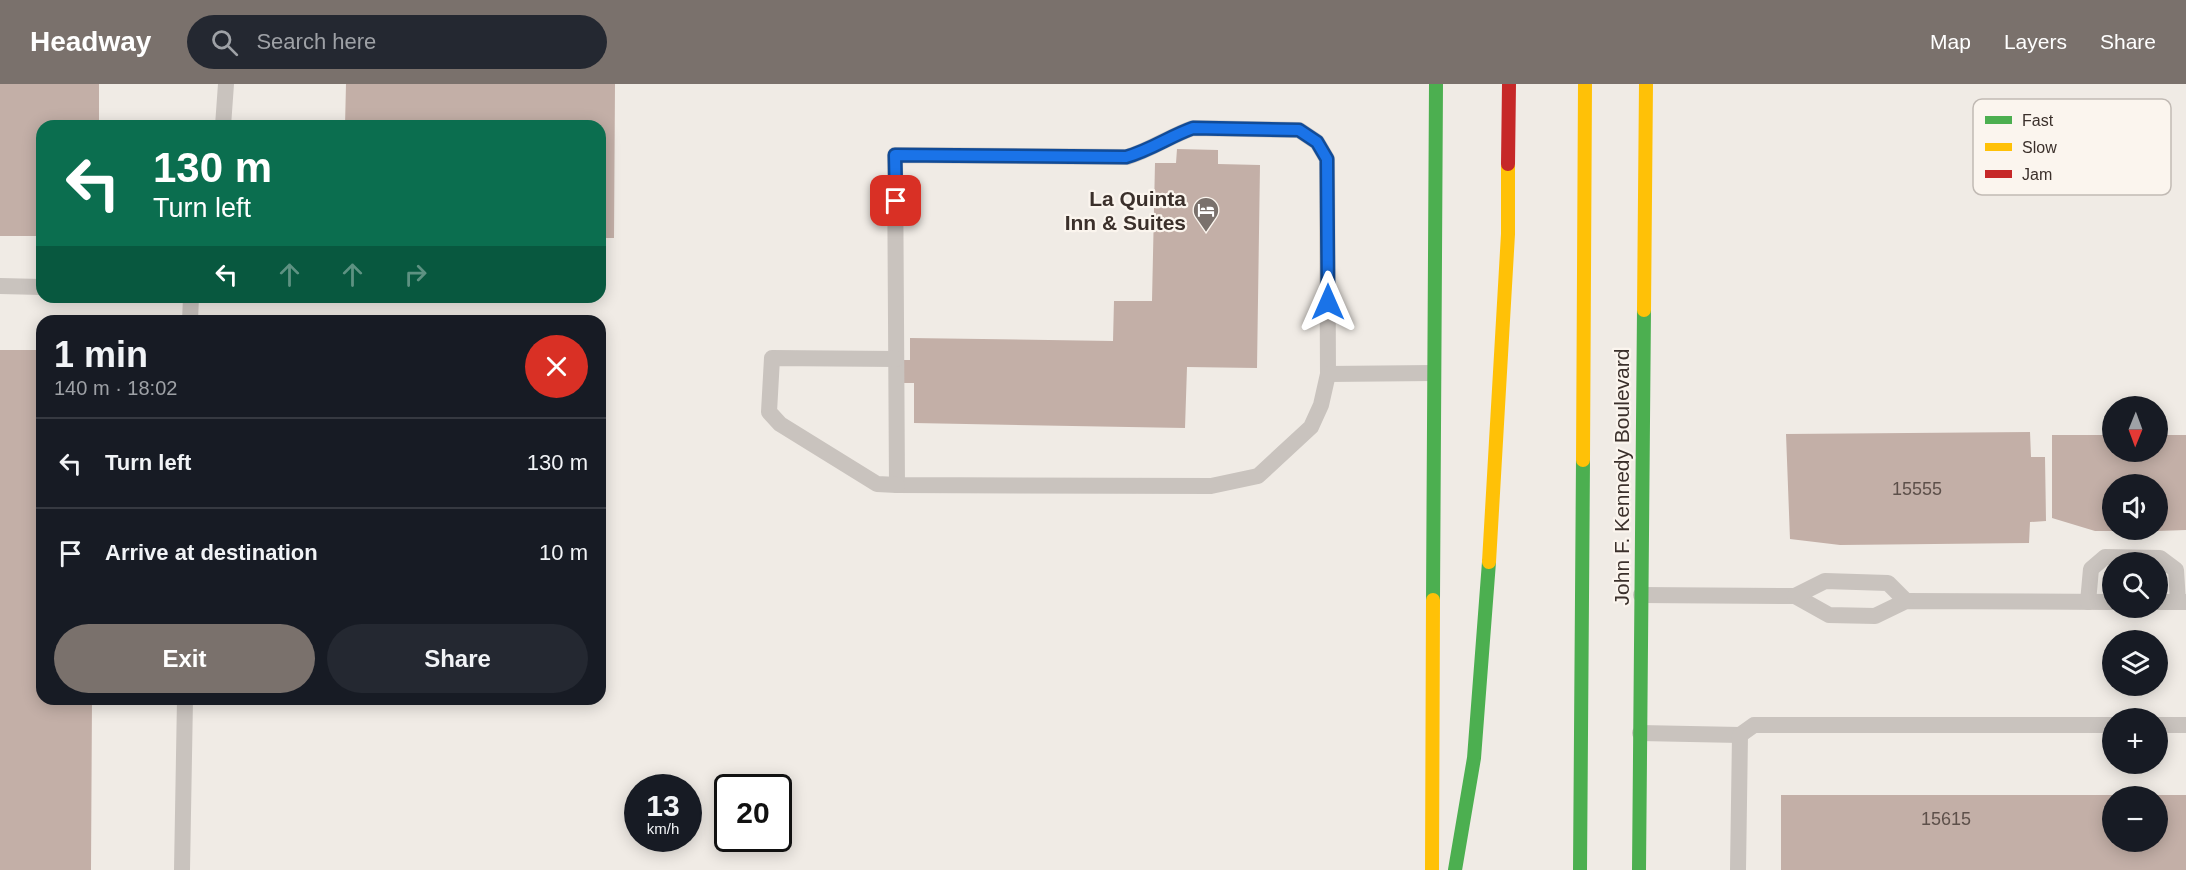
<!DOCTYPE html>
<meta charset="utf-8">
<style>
:root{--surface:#171b24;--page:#242831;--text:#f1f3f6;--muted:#9ea1a6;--line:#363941;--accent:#7a716c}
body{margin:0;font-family:Arial,sans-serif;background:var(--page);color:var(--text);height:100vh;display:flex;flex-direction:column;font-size:22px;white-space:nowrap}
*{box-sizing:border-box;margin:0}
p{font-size:20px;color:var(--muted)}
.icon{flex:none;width:33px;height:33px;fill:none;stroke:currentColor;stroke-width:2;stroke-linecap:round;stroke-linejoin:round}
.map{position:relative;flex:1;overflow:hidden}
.details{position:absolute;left:36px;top:231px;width:570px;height:390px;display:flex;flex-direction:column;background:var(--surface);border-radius:18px;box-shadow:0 3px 15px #0003}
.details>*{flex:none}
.banner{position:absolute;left:36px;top:36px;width:570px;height:183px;border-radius:18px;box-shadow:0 3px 15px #0003;background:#0b6e4f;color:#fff;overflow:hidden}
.needle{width:39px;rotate:181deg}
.buttons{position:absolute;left:2102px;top:312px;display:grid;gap:12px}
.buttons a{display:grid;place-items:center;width:66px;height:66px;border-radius:50%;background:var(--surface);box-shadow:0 3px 15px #0003;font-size:30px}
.speed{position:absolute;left:624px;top:690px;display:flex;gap:12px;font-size:30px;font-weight:700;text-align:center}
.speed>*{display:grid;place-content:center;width:78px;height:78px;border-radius:50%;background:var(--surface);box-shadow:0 3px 15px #0003;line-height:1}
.speed small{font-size:15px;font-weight:400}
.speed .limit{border:3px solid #111;border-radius:9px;background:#fff;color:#111}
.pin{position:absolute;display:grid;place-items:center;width:51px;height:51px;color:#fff;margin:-26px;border-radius:12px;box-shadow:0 3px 9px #0006}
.me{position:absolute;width:66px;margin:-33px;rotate:0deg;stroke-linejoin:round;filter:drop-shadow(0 0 4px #0008)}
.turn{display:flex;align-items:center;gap:21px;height:126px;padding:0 18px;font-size:27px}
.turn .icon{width:78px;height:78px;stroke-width:2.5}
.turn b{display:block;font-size:42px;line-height:51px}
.lanes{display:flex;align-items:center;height:57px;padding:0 18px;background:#0003;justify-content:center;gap:30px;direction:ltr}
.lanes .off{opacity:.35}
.round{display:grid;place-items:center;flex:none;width:63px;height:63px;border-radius:32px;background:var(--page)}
.headline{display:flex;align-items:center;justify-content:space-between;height:102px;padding:0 18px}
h1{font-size:36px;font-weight:600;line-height:45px}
.primary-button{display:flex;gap:12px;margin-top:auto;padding:12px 18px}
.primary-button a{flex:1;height:69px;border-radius:36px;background:var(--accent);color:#fff;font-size:24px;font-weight:600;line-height:69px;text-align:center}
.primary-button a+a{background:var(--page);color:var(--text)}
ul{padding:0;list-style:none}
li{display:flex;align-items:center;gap:18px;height:90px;padding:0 18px;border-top:2px solid var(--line)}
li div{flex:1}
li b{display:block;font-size:22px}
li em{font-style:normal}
header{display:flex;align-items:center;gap:36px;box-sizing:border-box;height:84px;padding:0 30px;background:var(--accent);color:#fff}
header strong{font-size:28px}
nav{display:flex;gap:33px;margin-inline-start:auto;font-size:21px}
.search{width:420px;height:54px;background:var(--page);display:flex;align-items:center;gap:15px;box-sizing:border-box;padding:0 21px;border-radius:33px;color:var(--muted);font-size:22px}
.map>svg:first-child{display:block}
</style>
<header>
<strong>Headway</strong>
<div class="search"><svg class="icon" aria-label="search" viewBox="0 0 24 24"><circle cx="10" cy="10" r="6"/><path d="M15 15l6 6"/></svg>Search here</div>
<nav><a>Map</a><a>Layers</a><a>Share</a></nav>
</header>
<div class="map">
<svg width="2186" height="786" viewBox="0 0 2186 786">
<rect width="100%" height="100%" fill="#f0ebe5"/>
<g fill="#c3afa7">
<polygon points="0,0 99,0 99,42 42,42 42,152 0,152"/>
<polygon points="346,0 615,0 614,154 600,154 600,42 345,42"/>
<polygon points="1177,65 1218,66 1218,80 1260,81 1257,284 1187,283 1185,344 914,339 914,299 898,299 898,276 910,276 910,254 1113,257 1114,217 1152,217 1155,79 1176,79"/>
<polygon points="0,266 42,266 42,615 92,615 91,786 0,786"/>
<polygon points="2030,348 2031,373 2045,373 2046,437 2030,438 2029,459 1840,461 1790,455 1786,350"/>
<polygon points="2052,351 2112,351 2112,368 2157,368 2157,351 2186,351 2186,446 2157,447 2157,400 2112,400 2112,447 2095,447 2052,434"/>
<polygon points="1781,711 2112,711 2112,758 2157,758 2157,711 2186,711 2186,786 1781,786"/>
</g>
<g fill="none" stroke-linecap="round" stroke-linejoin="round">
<g stroke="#c9c3be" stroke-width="16">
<polyline points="223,42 226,0"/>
<path d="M 1193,44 L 1299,46 L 1317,58 L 1327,75 L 1328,290 L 1321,321 L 1311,343 L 1258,392 L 1211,402 L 897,401 L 895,71 L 1127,73 C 1151,66 1170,52 1193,44 Z"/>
<polyline points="0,202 42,203"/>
<polyline points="190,237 191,213"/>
<polyline points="896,275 772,274 769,328 780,340 877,400 897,401"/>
<polyline points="1328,290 1433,289"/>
<polyline points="1641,511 1795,512 1829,531 1875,532 1906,517 2112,518"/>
<polyline points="1795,512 1825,497 1888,499 1906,517"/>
<polyline points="2088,518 2091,485 2105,473 2160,474 2176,486 2178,518"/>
<polyline points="2157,518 2186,518"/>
<polyline points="2157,641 2186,641"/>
<polyline points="1640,649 1740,651 1754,641 2112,641"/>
<polyline points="182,786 185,615"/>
<polyline points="1738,786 1740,651"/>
</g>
<g stroke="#4caf50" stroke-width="14">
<polyline points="1433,516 1436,0"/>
<polyline points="1455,786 1474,674 1489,478"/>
<polyline points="1580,786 1583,376"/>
<polyline points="1639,786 1644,226"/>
</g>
<g stroke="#ffc107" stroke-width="14">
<polyline points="1644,226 1646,0"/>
<polyline points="1583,376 1585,0"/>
<polyline points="1489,478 1508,150 1508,80"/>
<polyline points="1432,786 1433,516"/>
</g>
<polyline stroke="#c62828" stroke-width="14" points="1508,80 1509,0"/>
</g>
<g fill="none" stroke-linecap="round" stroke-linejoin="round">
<g stroke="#114b97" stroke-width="15">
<path id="route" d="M 896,117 L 895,71 L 1126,73 C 1151,66 1170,52 1193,44 L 1299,46 L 1317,58 L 1327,75 L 1328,218"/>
</g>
<use href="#route" stroke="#1a73e8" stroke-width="10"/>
</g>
<defs>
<g id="hotel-pin" transform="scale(1.35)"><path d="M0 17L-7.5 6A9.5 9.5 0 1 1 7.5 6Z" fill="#7a716c" stroke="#fbf5ee"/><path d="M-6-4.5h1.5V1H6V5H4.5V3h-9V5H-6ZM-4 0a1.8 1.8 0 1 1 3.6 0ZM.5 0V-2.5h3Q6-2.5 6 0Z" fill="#fff"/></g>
</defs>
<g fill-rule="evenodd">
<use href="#hotel-pin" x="1206" y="126"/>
</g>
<g text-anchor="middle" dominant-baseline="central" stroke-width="4.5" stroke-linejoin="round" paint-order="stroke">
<g font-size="18" fill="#5d504a">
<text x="1917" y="405">15555</text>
<text x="1946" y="735">15615</text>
</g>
<g font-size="21" font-weight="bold" fill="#3b302b" stroke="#fbf5ee" text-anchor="end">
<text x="1186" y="114">La Quinta<tspan x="1186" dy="24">Inn &amp; Suites</tspan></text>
</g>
<g font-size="21" fill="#3b302b" stroke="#fbf5ee">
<text transform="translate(1621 393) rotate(-90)">John F. Kennedy Boulevard</text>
</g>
</g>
<rect x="1973" y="15" width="198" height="96" rx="9" fill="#fbf5ee" stroke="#c1bab4" stroke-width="1.5"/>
<rect x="1985" y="32" width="27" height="8" fill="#4caf50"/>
<rect x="1985" y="59" width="27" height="8" fill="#ffc107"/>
<rect x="1985" y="86" width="27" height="8" fill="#c62828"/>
<g font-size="16" fill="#3b302b">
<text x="2022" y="42">Fast</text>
<text x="2022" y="69">Slow</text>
<text x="2022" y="96">Jam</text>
</g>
</svg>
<div class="buttons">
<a><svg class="needle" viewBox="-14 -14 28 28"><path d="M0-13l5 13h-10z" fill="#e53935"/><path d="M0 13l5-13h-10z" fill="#9ea1a6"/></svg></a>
<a><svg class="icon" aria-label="sound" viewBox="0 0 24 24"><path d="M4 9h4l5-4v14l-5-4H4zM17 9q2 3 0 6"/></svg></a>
<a><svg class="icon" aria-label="search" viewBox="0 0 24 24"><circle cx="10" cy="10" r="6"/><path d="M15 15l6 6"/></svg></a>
<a><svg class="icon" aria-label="layers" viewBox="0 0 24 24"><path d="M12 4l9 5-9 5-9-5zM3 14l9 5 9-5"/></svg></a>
<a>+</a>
<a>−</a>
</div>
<div class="speed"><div>13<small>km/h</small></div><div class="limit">20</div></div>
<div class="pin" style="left:896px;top:117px;background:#d93025"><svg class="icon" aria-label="arrive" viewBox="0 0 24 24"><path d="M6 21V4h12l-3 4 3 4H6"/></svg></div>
<svg class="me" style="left:1328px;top:218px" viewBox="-20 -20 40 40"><path d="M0-17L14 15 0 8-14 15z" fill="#1a73e8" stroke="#fff" stroke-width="4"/></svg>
<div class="banner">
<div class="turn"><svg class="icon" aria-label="left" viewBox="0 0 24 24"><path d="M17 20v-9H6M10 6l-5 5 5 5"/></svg><div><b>130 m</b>Turn left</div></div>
<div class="lanes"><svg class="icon" aria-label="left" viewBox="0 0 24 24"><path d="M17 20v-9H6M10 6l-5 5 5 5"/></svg><svg class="icon off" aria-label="ahead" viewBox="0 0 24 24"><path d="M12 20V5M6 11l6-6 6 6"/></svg><svg class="icon off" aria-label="ahead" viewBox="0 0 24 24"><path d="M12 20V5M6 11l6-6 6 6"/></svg><svg class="icon off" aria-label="right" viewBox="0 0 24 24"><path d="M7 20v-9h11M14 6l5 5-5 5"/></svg></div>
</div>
<section class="details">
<div class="headline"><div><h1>1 min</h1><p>140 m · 18:02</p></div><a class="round" style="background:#d93025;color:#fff"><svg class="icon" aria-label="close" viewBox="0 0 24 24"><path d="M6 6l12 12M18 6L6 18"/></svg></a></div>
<ul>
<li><svg class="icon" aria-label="left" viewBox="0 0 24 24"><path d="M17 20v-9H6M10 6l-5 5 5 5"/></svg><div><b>Turn left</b></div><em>130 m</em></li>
<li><svg class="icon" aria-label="arrive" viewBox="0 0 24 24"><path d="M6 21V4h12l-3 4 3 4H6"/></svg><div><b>Arrive at destination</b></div><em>10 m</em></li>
</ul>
<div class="primary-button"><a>Exit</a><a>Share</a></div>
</section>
</div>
